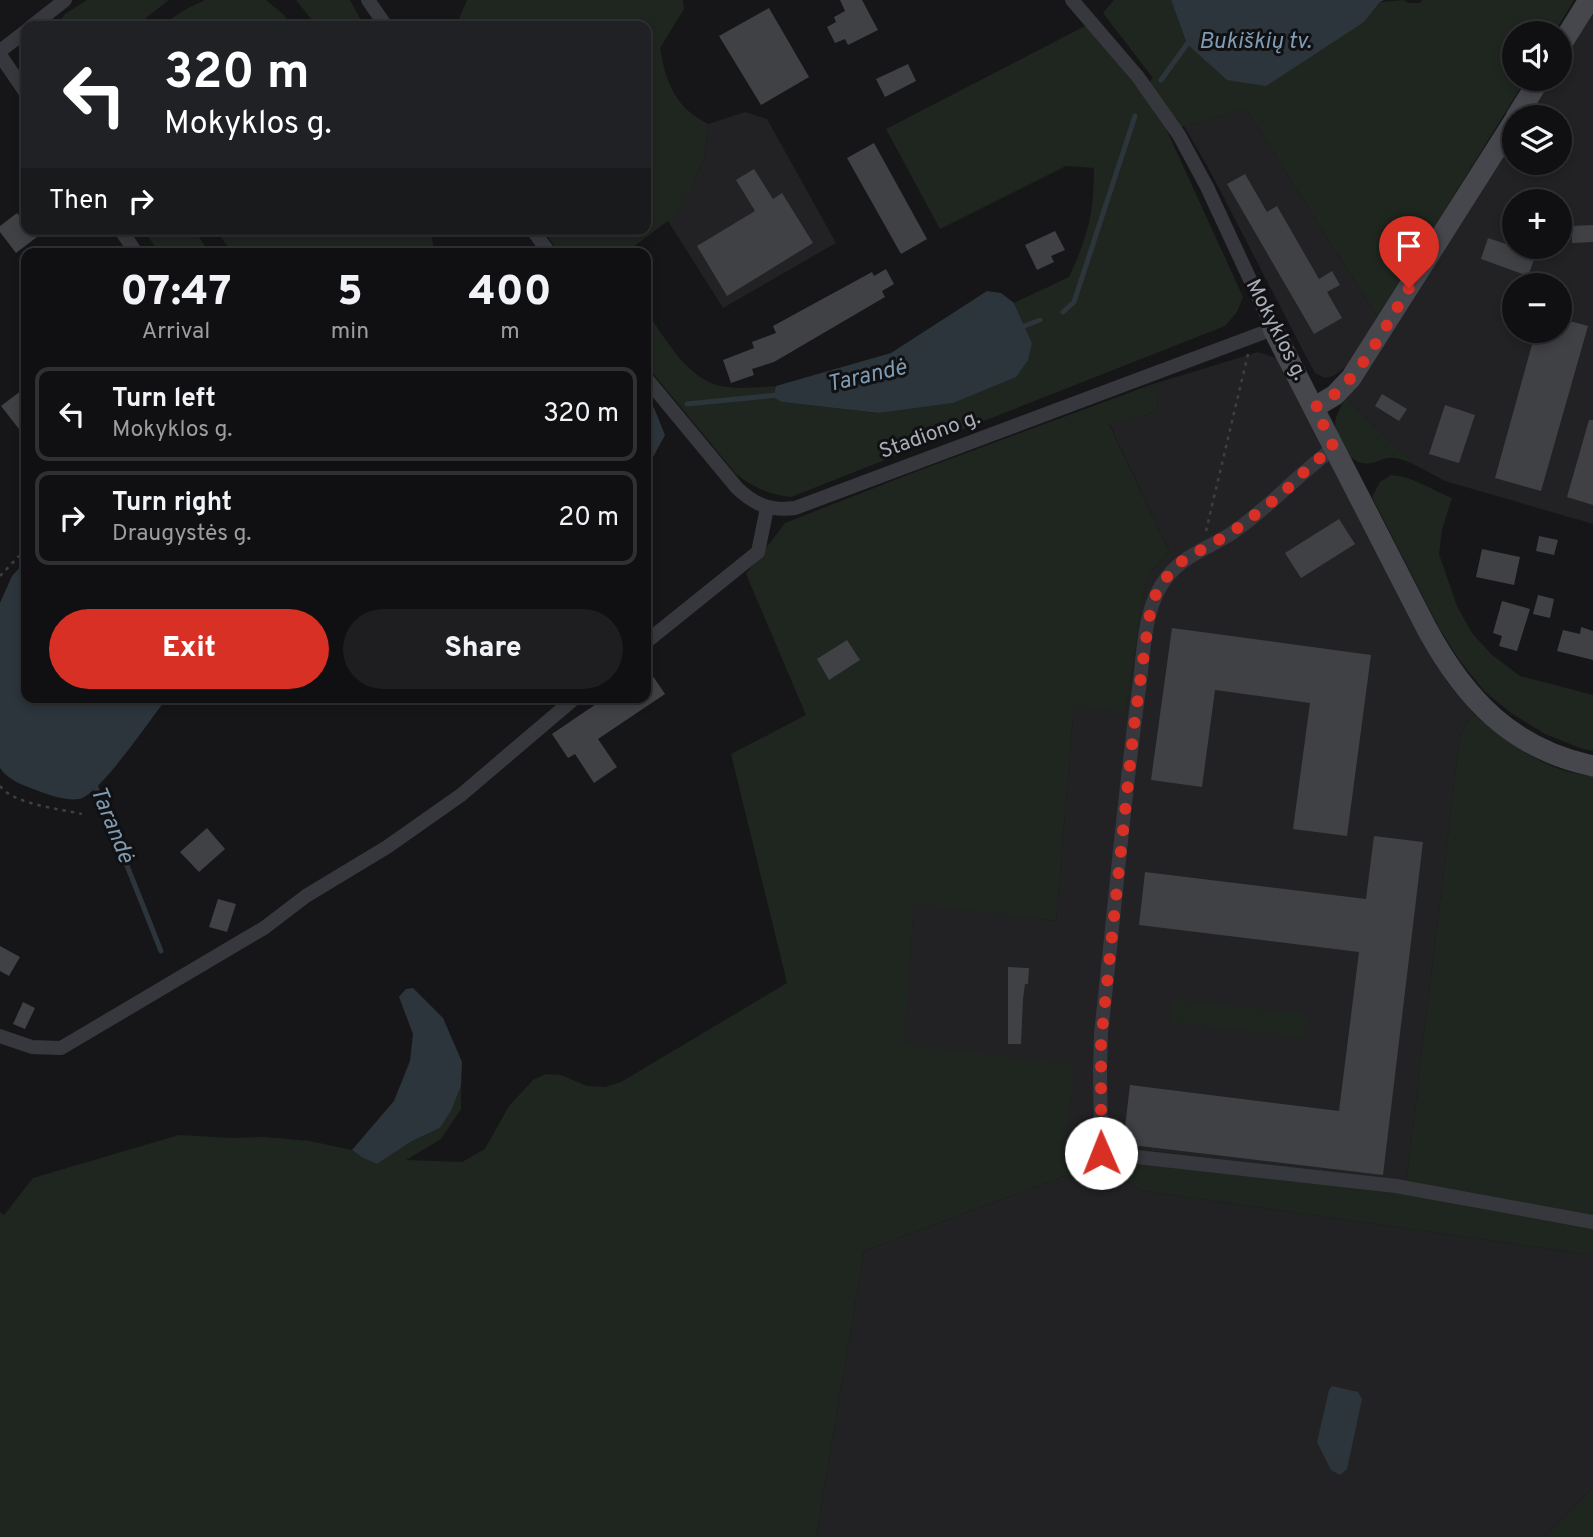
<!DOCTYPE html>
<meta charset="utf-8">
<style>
:root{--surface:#101012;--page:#1e1e20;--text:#f1f3f6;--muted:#9c9d9f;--line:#303032;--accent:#d93025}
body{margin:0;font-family:Overpass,sans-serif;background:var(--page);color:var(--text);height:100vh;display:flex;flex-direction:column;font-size:26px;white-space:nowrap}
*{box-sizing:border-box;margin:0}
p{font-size:23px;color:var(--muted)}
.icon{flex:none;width:38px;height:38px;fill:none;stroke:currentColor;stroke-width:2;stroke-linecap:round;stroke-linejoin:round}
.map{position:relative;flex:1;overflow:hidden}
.panel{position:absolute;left:21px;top:248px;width:630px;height:455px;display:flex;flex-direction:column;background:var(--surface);border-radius:14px;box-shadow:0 4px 10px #0003,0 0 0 2px var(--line)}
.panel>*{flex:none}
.top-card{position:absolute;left:21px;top:21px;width:630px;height:214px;border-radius:14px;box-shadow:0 4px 10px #0003,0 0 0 2px var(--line);background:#202124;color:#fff;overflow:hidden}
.buttons{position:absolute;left:1502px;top:21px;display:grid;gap:14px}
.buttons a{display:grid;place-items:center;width:70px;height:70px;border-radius:50%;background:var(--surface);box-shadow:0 4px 10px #0003,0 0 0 2px var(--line);font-size:35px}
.pin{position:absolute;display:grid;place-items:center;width:60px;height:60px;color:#fff;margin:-72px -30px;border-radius:50% 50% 50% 0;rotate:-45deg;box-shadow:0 0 7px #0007}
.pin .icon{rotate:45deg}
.me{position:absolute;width:77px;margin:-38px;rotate:359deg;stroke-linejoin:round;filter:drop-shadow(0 0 5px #0008)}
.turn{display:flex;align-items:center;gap:24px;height:147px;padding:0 28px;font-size:32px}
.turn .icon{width:91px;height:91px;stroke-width:2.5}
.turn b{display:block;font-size:49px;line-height:60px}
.then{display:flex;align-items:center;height:66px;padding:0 28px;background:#0003;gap:14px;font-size:26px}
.eta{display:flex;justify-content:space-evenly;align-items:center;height:119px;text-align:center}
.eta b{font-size:42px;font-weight:800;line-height:49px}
.cta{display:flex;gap:14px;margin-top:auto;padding:14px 28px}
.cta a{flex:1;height:80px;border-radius:42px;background:var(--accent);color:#fff;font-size:28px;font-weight:800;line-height:80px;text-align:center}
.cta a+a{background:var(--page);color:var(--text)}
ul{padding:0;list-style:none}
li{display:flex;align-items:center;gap:21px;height:94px;margin:0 14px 10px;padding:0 14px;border:4px solid var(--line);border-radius:14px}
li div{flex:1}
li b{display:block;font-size:26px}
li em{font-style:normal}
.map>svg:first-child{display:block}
</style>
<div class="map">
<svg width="1593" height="1537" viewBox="0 0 1593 1537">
<rect width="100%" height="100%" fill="#161618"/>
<g fill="#222225" fill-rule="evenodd">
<path d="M 1593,11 L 1593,524 L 1445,481 L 1415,465 L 1346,398 L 1514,135 L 1514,163 L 1559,163 L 1559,117 L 1525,117 L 1550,79 L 1559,79 L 1559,64 ZM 1514,201 L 1559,201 L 1559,247 L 1514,247 ZM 1514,285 L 1559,285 L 1559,331 L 1514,331 Z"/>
<polygon points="1246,109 1378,318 1347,366 1333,376 1325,378 1315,373 1310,364 1210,171 1184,126"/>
<polygon points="745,112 767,119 836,243 723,308 668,221 689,195 704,157 708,124"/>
<polygon points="1258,352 1279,359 1448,683 1475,715 1466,723 1460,737 1406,1183 1066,1140 903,1044 914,903 1056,921 1074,705 1126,712 1144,590 1149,573 1169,551 1109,423 1144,416 1157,410 1158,396 1150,385"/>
<polygon points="1067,1175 1122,1179 1144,1191 1593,1255 1593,1487 1545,1537 816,1537 864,1251"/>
</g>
<g fill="#1e261f">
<polygon points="87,0 169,0 147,17 139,26 56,26 65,14"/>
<polygon points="205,0 266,0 285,16 292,26 160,26 188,8"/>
<polygon points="296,0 350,0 364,26 317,26"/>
<path d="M 467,0 L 683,0 L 684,9 L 660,48 C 666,83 675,107 708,124 L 704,157 L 689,195 L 673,217 L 624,254 L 559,254 L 543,229 L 646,229 L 646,26 L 456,26 Z"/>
<path d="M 1114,0 L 1171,0 L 1187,44 L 1332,41 L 1364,22 L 1380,2 L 1404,0 L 1408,3 L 1419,3 L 1423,0 L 1574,0 L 1554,33 L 1514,33 L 1514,79 L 1526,79 L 1378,318 L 1246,109 L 1167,131 L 1243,297 L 1237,312 L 1225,326 L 791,497 C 768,494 754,488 736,474 L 646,365 L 646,312 C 667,339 688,383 727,387 C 742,389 760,387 776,386 L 773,396 L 782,402 L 878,413 L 953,403 L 1032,343 L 1014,303 L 1069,277 C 1088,236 1094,214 1094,168 L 1066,166 L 940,229 L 886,129 L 1087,25 L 1140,91 L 1153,78 L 1103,13 Z"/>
<polygon points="143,229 193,229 211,254 160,254"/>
<polygon points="215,229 430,229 435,254 233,254"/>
<path d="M 1150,385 L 1158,396 L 1157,410 L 1144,416 L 1109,424 L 1169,551 L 1149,573 L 1144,590 L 1126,713 L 1074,705 L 1056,921 L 914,904 L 904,1044 L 1075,1065 L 1066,1140 L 1406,1183 L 1460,737 L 1466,723 L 1475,715 C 1509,744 1546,772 1593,776 L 1593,1255 L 1144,1191 L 1122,1179 L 1067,1175 L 864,1251 L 816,1537 L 0,1537 L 0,1212 L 4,1215 L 33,1178 L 179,1135 L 232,1138 L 265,1137 L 310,1141 L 352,1150 L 363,1158 L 377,1164 L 412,1141 L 440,1128 L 451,1111 L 461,1086 L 461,1109 L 441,1139 L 406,1160 L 462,1162 L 485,1149 L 509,1106 L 533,1080 L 546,1074 L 561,1075 L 587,1086 L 605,1087 L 621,1082 L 787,983 L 731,754 L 806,715 L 746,574 L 785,523 L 915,472 Z"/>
<path d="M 1346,398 L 1415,465 C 1406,461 1398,457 1388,458 C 1383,458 1378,462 1372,463 C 1354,466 1346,453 1339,439 C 1331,422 1337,413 1346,398 Z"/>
<path d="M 1391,475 C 1412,476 1432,490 1452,498 L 1442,530 L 1439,554 L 1457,606 L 1472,633 L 1491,654 L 1520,676 L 1593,695 L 1593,751 L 1583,749 L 1545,734 L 1511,713 L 1485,692 L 1460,661 L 1439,628 L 1372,497 L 1380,482 Z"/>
<polygon points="1173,999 1308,1014 1305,1038 1169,1022"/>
<polygon points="1593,1487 1593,1537 1545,1537"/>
</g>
<g fill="#2c353c">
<polygon points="1171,0 1384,0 1380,2 1364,22 1266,86 1227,80 1187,44"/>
<polygon points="987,291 1001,293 1014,303 1032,343 1028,360 1016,377 953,403 879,413 782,402 773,397 776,386 891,353"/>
<polygon points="646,399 654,408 665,435 653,457 646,461"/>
<path d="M 26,561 L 26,698 L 167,698 C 152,717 98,797 79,799 C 66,801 48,795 36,790 C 23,785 9,781 0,768 L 0,603 L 12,576 Z"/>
<polygon points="413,988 443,1018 462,1062 461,1086 451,1111 440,1128 412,1141 377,1164 363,1158 352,1150 394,1101 410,1061 413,1034 399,997 406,989"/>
<polygon points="1332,1386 1358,1392 1362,1399 1347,1469 1340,1475 1331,1470 1317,1442 1329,1390"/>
</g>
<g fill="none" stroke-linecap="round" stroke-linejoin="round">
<g stroke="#2c353c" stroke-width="5">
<polyline points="1161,80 1190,40"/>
<polyline points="1063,312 1074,302 1135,116"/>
<polyline points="1019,328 1040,320"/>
<polyline points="687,404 778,395"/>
<polyline points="95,785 161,951"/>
</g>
</g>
<g fill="#404145">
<polygon points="840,0 862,0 878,30 848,45 845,39 835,43 827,27 836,22 834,17 845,11"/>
<polygon points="769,8 809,77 761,105 719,36"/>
<polygon points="908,64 916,81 885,97 876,79"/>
<polygon points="874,143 927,239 901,254 847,158"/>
<polygon points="754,169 773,199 782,193 813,243 727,296 697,246 755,211 736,180"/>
<polygon points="1245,174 1267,212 1277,206 1319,279 1332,271 1340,285 1327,292 1342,318 1314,334 1227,184"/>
<polygon points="17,213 26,224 26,229 30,229 37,237 16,253 0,232 0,226"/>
<polygon points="1593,225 1593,242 1572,243 1572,226"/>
<polygon points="1055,231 1065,250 1051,256 1054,262 1037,270 1025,245"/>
<polygon points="1488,238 1536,254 1528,276 1481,259"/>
<polygon points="886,269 894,284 882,291 885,297 774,362 752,369 754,375 731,383 723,360 754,348 752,342 776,333 773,326 872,272 874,276"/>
<polygon points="1559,318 1588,326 1541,491 1495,478 1533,341 1539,343 1542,331 1559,331"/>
<polygon points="26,387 26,438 1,406"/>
<polygon points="1382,394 1407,409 1399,421 1375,406"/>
<polygon points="1445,405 1475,415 1459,463 1429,454"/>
<polygon points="1589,420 1593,420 1593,505 1567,497"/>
<polygon points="1339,519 1355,544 1301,578 1285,553"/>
<polygon points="1539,536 1558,540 1554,555 1536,551"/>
<polygon points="1482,549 1520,557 1514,585 1476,577"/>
<polygon points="1538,595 1554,599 1550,618 1533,614"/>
<polygon points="1502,601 1530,609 1517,651 1499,646 1502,636 1493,633"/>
<polygon points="1581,627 1593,631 1593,660 1557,651 1563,630 1580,634"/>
<polygon points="1172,628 1371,655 1347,836 1293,829 1310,703 1215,690 1202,787 1151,780"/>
<polygon points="847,640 860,660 829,680 817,659"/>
<polygon points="646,666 665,694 598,739 617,767 594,783 575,754 568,758 552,734 605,698 646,698"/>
<polygon points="207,828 225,849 199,872 180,852"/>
<polygon points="1374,836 1423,842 1383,1175 1123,1144 1130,1085 1339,1111 1359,952 1139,925 1145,872 1366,899"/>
<polygon points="218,899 236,904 227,932 209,927"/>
<polygon points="0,946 20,957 9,976 0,971"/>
<polygon points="1008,967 1029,968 1028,984 1025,984 1023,999 1021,1044 1008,1044"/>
<polygon points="23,1002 35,1008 25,1029 13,1024"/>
</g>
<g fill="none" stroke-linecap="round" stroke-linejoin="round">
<g stroke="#3d3f44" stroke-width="2.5" stroke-dasharray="3.5 5" stroke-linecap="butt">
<polyline points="1206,531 1248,354"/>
<polyline points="0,576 19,556 26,552"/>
<path d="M 0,786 C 13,804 60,809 82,814"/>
</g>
<g stroke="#37383d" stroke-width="14">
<polyline points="368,0 386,26"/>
<polyline points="32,26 65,0"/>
<polyline points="0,51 26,31"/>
<polyline points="0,55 26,93"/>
<polyline points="120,229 137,254"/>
<polyline points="532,229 550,254"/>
<path d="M 646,378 L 737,488 C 755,505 770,511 795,508 L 1273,329 L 1207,187 L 1179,135 L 1138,77 L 1072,0"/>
<path d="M 1334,448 C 1298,474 1269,508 1232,533 C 1209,548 1184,555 1167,577 C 1143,606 1144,654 1139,689 C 1123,803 1114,918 1101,1033 L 1100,1070 L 1101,1153 L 1396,1186 L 1593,1222"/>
<polyline points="646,642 758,552 767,508"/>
<polyline points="0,1036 32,1047 61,1048 264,928 306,896 387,847 461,795 575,698"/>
</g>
<g stroke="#45474d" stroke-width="21">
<polyline points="1559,48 1589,0"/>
<polyline points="1516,117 1540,79"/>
<path d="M 1273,329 L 1427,629 C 1465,699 1512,749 1593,766"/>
<polyline points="1315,407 1335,395 1351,378 1514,121"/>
</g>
</g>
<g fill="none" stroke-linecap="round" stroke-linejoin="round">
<path stroke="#d93025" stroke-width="12" stroke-dasharray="0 21.6" d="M 1101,1153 L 1101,1041 L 1134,726 L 1149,618 L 1156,594 L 1166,578 L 1183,560 L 1231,533 L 1282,494 L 1313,463 L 1334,448 L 1315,407 C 1357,387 1385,326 1409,288"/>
</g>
<g text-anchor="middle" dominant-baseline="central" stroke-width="6" stroke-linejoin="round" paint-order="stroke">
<g font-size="21" fill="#a8adb8" stroke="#111113">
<text transform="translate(1276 330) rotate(63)">Mokyklos g.</text>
<text transform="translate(930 435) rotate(-20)">Stadiono g.</text>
</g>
<g font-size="23" font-style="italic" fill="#7f9bb3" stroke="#111113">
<text x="1255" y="42">Bukiškių tv.</text>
<text transform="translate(867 377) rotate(-13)">Tarandė</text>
<text transform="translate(111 825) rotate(68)">Tarandė</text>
</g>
</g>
</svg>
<div class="buttons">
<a><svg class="icon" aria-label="sound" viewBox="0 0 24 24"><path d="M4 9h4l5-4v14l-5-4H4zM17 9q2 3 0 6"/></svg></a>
<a><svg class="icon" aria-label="layers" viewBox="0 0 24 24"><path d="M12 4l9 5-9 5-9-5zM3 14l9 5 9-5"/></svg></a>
<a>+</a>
<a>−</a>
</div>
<div class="pin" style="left:1409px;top:288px;background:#d93025"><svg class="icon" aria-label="arrive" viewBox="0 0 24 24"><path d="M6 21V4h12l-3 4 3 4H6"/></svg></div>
<svg class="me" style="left:1101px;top:1153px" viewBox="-20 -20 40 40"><circle r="19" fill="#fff"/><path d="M0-13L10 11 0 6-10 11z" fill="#d93025"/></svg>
<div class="top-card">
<div class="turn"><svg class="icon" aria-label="left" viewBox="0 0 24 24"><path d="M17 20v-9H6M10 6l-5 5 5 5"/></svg><div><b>320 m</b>Mokyklos g.</div></div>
<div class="then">Then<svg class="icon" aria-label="right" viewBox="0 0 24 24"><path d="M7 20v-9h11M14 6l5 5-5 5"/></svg></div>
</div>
<section class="panel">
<div class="eta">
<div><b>07:47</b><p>Arrival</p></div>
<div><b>5</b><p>min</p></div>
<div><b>400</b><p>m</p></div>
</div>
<ul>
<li><svg class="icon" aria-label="left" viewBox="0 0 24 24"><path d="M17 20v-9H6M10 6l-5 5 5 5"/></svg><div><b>Turn left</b><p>Mokyklos g.</p></div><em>320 m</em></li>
<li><svg class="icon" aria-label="right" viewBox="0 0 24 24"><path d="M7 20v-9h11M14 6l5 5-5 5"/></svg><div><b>Turn right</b><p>Draugystės g.</p></div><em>20 m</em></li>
</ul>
<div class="cta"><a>Exit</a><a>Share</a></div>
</section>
</div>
